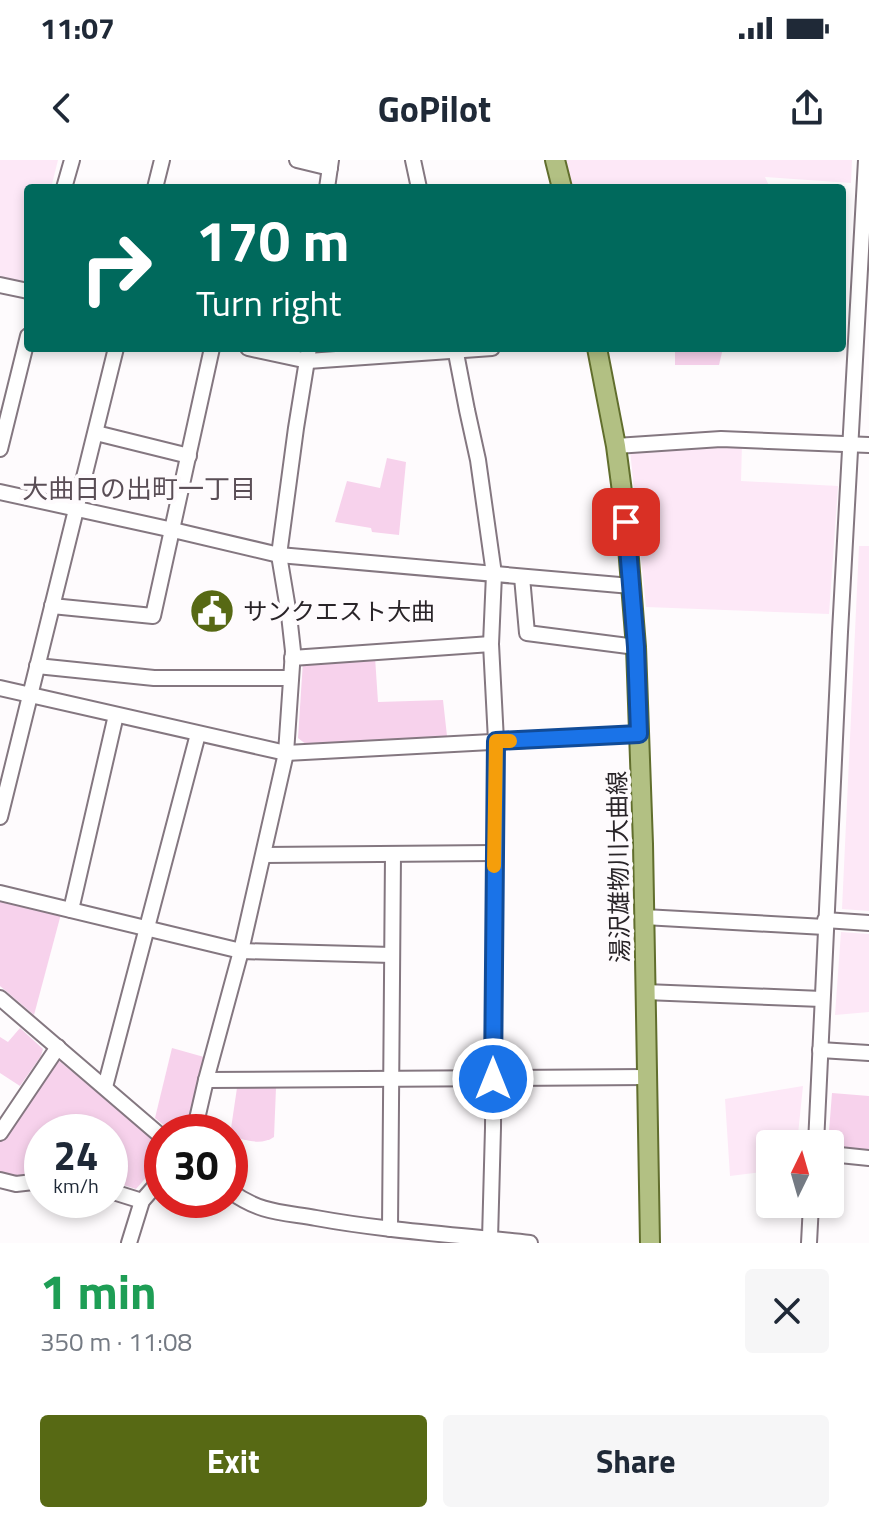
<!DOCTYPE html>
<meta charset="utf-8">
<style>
:root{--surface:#fff;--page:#f6f6f7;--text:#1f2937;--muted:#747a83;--accent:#576914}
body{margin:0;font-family:"Titillium Web","Noto Sans JP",sans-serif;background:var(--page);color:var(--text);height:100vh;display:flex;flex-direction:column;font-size:30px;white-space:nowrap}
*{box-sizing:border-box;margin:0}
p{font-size:26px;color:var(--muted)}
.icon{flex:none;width:44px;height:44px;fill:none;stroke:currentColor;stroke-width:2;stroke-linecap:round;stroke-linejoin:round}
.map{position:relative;height:1083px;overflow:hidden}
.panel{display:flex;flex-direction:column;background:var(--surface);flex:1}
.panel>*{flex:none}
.top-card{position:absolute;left:24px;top:24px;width:822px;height:168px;border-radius:8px;box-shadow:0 4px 12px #0003;background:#00695c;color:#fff;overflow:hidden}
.needle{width:52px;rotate:5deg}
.buttons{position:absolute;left:756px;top:970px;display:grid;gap:16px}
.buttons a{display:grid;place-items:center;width:88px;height:88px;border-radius:8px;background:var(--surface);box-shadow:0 4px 12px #0003;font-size:40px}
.speed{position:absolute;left:24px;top:954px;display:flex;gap:16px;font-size:40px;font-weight:700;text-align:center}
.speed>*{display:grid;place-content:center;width:104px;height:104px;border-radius:50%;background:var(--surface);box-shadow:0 4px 12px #0003;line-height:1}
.speed small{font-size:20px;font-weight:400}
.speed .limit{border:12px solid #d22;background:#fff;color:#111}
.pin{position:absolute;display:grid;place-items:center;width:68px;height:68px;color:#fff;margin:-34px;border-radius:16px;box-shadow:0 4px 12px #0006}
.me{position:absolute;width:88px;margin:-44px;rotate:0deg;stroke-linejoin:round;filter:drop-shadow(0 0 6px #0008)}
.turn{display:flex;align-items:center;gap:28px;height:168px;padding:0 40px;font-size:36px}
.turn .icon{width:104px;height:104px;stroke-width:2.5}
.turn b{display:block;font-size:56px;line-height:68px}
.round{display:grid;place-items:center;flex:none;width:84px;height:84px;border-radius:8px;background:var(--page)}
.head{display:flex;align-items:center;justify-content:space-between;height:136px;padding:0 40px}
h1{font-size:48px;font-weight:700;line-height:60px;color:#1e9e55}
.button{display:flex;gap:16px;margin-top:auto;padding:16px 40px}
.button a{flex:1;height:92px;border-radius:8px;background:var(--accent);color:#fff;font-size:32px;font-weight:700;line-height:92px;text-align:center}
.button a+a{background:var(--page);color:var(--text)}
.status{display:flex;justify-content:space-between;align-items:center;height:56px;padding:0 40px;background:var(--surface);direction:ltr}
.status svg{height:22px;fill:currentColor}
header{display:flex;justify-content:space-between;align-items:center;height:104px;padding:0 40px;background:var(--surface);font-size:36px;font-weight:700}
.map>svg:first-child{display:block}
</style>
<div class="status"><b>11:07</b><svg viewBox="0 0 49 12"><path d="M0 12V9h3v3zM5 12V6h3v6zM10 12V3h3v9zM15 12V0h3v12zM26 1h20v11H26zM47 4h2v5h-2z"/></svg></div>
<header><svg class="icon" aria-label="back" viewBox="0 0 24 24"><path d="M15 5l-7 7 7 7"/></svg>GoPilot<svg class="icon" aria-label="share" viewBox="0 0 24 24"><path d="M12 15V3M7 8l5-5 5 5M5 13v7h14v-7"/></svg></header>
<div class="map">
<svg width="869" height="1083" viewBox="0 0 869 1083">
<rect width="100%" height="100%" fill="#fefbfd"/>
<g fill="#fde8f7">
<polygon points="0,0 58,0 51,28 28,28 28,117 26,124 0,118"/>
<polygon points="564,0 852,0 851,23 765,17 770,28 572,28"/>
<polygon points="742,284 741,321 838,326 829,454 646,447 630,290"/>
<polygon points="859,386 869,386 869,751 842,749"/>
<polygon points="841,772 869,774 869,852 835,855"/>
<polygon points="803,926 797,984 770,984 770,1011 730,1016 725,939"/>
</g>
<g fill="#f7d2ec">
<polygon points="675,188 723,188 719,205 675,205"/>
<polygon points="387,298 406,302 399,375 372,372 371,368 335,362 347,321 380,328"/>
<polygon points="375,497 378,542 443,540 447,576 307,585 298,578 303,501"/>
<polygon points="0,740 61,754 34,855 0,826"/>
<polygon points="20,868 43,889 41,896 20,926 0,913 0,877 8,882"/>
<polygon points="172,888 204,897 185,972 172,972 155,958"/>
<polygon points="58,900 162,986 162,999 136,1029 110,1021 110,972 42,972 42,1015 23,1018 0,1014 0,981"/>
<path d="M 237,928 L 276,928 L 274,977 C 261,986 243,980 230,975 Z"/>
<polygon points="832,933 869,936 869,993 830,990 830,984 828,984"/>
</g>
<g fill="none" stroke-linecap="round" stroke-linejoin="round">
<g stroke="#847780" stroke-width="18">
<g id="minor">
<polyline points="297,0 330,8"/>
<polyline points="413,0 419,28"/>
<polyline points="64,28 72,0"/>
<polyline points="155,28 162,0"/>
<polyline points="327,28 331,0"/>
<polyline points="0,125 28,131"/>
<polyline points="248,188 308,201 492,188"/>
<polyline points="455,188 467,250 478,300 494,414 491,484 496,581 493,968 490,1079"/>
<polyline points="96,273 189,296"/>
<polyline points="616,286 721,279 869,285"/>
<polyline points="0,289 28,176"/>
<polyline points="0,332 173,370 279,395 631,426"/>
<polyline points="522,417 527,473 636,487"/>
<polyline points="52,446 153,456 212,188"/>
<polyline points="292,498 491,484"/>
<polyline points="37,506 154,518 291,518"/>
<polyline points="0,528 286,593 639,574"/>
<polyline points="0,657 116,188"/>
<polyline points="264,695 494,693"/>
<polyline points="0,733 241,791 392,795"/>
<polyline points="71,750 116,555"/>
<polyline points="644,757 825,767"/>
<polyline points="825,760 869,763"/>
<polyline points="645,832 822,839"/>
<polyline points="0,838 162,977"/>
<polyline points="820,890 869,893"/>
<polyline points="206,920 646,917"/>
<polyline points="105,927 198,574"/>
<polyline points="194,972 206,920 241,791 286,593 293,491 289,455 279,395 296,268 309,188"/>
<polyline points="0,973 58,887"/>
<polyline points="816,984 840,472 866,0"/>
<polyline points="830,994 869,998"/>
<polyline points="0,1020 16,1024 42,1021"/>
<polyline points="110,1031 142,1041"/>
<path d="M 230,1031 C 260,1053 281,1052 316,1058 C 387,1071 459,1075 530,1083"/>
<polyline points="390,1069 393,694"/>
<polyline points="129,1083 142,1041 162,1018"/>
<polyline points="809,1083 811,1044"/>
</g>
</g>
<g stroke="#616e2d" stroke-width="22">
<g id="major">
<polyline points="555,0 562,28"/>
<polyline points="597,188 616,286 626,362 636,487 643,684 650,1083"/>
</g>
</g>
<use href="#minor" stroke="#fff" stroke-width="14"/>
<use href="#major" stroke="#b2c083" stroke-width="18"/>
</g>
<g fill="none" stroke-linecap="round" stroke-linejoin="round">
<g stroke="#114b97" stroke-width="20">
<polyline id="route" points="493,919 496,581 639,574 636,487 626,362"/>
</g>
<use href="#route" stroke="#1a73e8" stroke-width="14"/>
<polyline stroke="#f59e0b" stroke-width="14" points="494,706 496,581 510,581"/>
</g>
<defs>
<g id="civic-disc" transform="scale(2.3)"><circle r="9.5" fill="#576914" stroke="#fefbfd"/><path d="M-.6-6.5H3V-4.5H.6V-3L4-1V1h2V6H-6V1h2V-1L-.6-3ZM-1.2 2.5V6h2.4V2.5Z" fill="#fff"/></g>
</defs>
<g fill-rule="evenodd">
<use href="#civic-disc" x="212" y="451"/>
</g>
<g text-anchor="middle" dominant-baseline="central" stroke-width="8" stroke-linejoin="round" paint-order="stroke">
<g font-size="24" fill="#292428" stroke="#fefbfd" text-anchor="start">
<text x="243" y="451">サンクエスト大曲</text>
</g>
<g font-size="24" fill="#292428" stroke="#fefbfd">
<text transform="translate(618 707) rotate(-91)">湯沢雄物川大曲線</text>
</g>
<g font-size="26" fill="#5a4e56" stroke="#fefbfd">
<text x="139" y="328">大曲日の出町一丁目</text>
</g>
</g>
</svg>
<div class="buttons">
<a><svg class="needle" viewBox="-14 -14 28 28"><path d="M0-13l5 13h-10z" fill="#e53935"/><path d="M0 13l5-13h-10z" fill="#747a83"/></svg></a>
</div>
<div class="speed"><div>24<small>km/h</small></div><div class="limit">30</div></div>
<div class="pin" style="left:626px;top:362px;background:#d93025"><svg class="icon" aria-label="arrive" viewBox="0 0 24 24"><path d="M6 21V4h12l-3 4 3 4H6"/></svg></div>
<svg class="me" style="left:493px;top:919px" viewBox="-20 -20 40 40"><circle r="17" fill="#1a73e8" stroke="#fff" stroke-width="3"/><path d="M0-11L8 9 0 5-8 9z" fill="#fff"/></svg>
<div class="top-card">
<div class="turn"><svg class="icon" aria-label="right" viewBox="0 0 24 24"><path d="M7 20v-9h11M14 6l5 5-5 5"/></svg><div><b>170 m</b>Turn right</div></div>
</div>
</div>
<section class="panel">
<div class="head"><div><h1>1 min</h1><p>350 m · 11:08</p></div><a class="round"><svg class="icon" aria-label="close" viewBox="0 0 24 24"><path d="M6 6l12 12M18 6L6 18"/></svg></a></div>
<div class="button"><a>Exit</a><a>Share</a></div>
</section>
